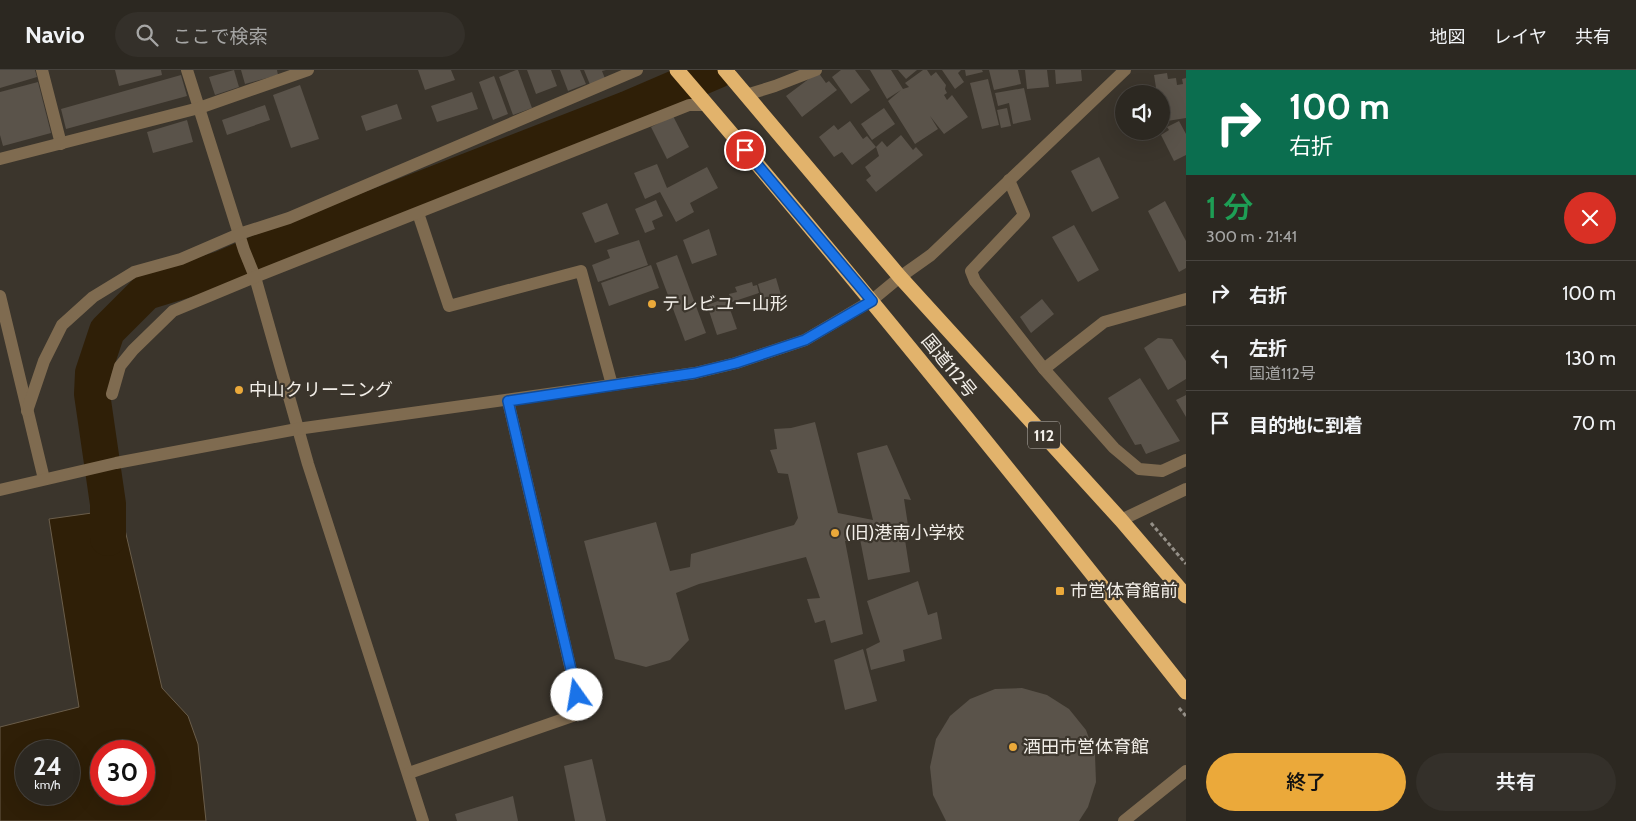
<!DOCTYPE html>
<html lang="ja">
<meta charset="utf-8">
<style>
:root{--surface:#2c2821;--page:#34302a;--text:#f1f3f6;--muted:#a6a6a5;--line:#48443f;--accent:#eba93a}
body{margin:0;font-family:Cabin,"Noto Sans JP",sans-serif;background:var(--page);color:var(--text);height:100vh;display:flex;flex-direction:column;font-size:19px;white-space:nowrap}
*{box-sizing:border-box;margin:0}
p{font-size:16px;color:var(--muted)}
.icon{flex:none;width:28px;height:28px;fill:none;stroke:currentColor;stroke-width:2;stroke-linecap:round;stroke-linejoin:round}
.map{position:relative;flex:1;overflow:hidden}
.sheet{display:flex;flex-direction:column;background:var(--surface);width:450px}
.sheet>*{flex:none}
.guide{background:#0b6e4f;color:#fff;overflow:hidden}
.fabs{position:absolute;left:1115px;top:15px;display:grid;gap:10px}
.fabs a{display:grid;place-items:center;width:55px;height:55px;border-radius:50%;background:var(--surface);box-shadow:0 5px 20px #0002,0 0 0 1px var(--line);font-size:25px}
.speed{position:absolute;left:15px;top:670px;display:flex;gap:10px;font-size:25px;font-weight:700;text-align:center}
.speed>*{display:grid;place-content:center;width:65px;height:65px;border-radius:50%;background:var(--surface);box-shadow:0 5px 20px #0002,0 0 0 1px var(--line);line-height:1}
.speed small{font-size:12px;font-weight:400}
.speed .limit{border:8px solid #d22;background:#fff;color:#111}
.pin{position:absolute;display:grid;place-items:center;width:42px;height:42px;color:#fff;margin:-21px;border:2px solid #fff;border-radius:50%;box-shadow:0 1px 5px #0007}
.me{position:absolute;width:55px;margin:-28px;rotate:347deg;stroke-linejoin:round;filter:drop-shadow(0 0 4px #0008)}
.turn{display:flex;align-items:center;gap:18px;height:105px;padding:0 20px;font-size:22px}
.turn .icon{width:65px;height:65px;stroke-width:2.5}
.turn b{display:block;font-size:35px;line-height:42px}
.round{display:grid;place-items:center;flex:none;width:52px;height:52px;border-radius:26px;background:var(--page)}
.headline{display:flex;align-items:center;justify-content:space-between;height:85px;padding:0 20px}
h1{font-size:30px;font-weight:600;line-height:38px;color:#1e9e55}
.primary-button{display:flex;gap:10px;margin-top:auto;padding:10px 20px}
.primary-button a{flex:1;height:58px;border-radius:30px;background:var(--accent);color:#111;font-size:20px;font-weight:600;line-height:58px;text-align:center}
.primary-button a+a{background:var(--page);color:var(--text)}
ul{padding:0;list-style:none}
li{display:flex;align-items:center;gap:15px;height:65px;padding:0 20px;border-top:1px solid var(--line)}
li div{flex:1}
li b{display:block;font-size:19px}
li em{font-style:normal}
header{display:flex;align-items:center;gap:30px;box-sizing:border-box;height:70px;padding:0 25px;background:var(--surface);border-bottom:1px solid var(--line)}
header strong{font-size:24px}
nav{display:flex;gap:28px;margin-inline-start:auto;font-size:18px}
.search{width:350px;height:45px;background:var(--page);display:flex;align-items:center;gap:12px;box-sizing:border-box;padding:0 18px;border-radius:28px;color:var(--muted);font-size:19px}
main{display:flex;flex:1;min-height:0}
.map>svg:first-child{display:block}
</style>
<header>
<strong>Navio</strong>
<div class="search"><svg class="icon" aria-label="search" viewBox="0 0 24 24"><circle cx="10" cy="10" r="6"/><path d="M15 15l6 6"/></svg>ここで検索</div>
<nav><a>地図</a><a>レイヤ</a><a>共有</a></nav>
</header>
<main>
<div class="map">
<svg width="1186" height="751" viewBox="0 0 1186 751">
<rect width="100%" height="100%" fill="#3b352c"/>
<path fill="#2f1f07" stroke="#6a5d4a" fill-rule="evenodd" d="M 115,417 L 162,618 L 188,646 L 198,674 L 206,751 L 0,751 L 0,657 L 79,637 L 49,449 L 99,442 L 96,420 ZM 26,681 L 69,681 L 69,724 L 26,724 ZM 101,681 L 144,681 L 144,724 L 101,724 Z"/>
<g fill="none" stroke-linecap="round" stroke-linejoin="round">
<polyline stroke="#2f1f07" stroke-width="36" points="108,468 108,434 92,324 93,303 107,261 146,222 221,199 258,183 627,39 718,0"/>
</g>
<g fill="#5a534a">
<polygon points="0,0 35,0 37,7 0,18"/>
<polygon points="115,0 161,0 162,5 119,16"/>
<polygon points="234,0 239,17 215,25 209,7"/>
<polygon points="241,0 277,0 278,5 245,14"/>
<polygon points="418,0 451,0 455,10 425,20"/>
<polygon points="516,0 518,0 532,38 513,45 499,7"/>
<polygon points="527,0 551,0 557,16 536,24"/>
<polygon points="560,0 580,0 586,14 568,21"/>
<polygon points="584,0 606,0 602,1 606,11 591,17"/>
<polygon points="841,0 855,0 870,20 851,34 832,7"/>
<polygon points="870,0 891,0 903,19 909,17 905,13 923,0 927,0 931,6 936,2 946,15 945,19 947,23 944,25 947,30 952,25 968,47 944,64 930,46 938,59 915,74 888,31 901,20 887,29"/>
<polygon points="898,0 917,0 906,9"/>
<polygon points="942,0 961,0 958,3 964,12 955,19"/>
<polygon points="965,0 982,0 983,2 966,6"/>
<polygon points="989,0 1018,0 1021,14 994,20"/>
<polygon points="1025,0 1047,0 1049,17 1027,19"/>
<polygon points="1055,0 1081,0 1082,11 1056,14"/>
<polygon points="818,2 826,13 829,11 837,20 802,47 786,26"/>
<polygon points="1167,3 1168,9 1176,8 1177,15 1183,14 1182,9 1186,8 1186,48 1161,52 1161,24 1157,24 1154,5"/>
<polygon points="181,5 187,26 66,59 61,39"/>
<polygon points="494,6 508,44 493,50 479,12"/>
<polygon points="988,9 999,55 982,59 970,13"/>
<polygon points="38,12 51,63 3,76 0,65 0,22"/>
<polygon points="300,15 319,69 291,78 273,25"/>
<polygon points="1024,18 1031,50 1013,54 1009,33 998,36 995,23"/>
<polygon points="472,22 478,39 437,52 431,36"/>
<polygon points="397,34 402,49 366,61 361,46"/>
<polygon points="265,35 270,50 227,65 222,50"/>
<polygon points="884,38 895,54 872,70 861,54"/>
<polygon points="1007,38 1011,56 1001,58 997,40"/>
<polygon points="673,46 689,77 667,89 651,57"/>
<polygon points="187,50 193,72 153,83 147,62"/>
<polygon points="850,51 863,69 867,66 876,77 882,71 887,77 901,65 913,80 916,77 923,85 876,122 866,110 871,106 865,97 879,86 876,77 852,95 842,82 834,87 819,67 834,55 838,60"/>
<polygon points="1179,51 1186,64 1186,85 1174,91 1161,65 1169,60 1167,57"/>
<polygon points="1099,87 1119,128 1092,142 1071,101"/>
<polygon points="657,94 667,118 707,97 718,118 690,133 694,142 676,152 660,122 645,129 634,103"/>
<polygon points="656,130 663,146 652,151 655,159 645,163 635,139"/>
<polygon points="1165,131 1186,171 1186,198 1179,202 1148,141"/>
<polygon points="607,133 619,164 595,173 582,143"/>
<polygon points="1074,155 1099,200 1078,212 1052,167"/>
<polygon points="709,159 717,185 692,194 683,170"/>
<polygon points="639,170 648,195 598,212 592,195 610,188 607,180"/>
<polygon points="677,185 706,263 685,271 656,193"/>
<polygon points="651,195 659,218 609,236 601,213"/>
<polygon points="776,208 783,232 765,238 758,214"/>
<polygon points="752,212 753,216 757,215 759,223 732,232 729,224 737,222 735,217"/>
<polygon points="726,228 737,259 717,265 707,235"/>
<polygon points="1042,229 1054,244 1031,263 1020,247"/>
<polygon points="1158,268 1172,269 1186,291 1186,309 1168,320 1144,278"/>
<polygon points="1140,308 1180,371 1146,384 1141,374 1135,375 1108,328"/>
<polygon points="1186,325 1186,347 1176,330"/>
<polygon points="815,352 838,443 873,450 857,383 887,375 911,430 904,429 908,455 903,457 910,502 868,510 860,469 845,471 863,564 831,573 825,550 815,553 807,529 820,528 806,487 699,514 676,523 689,570 670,590 646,597 615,589 584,471 656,452 670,501 690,497 691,484 794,455 798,448 788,404 778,403 770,380 777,379 774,359 791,358"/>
<polygon points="918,511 928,545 937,542 942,569 903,580 905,591 871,600 866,579 880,572 867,531"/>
<polygon points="863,579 877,631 845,640 834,590"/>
<polygon points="1022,618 1047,625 1069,639 1086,660 1095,685 1096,712 1088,737 1079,751 946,751 933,725 930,697 936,669 950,646 970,629 995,619"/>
<polygon points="592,689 606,751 575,751 564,696"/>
<polygon points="513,726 518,751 457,751 455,744"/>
</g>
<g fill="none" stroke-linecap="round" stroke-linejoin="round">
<g stroke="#959088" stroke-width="3" stroke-dasharray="4 2.5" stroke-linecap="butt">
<polyline points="1151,453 1186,494"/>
<polyline points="1179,638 1186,646"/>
</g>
<g stroke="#7f6b50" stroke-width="12">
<polyline points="42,0 61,74"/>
<polyline points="187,0 244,180 255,207 308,394 423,751"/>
<polyline points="746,25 775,16 816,0"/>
<polyline points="0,89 199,38 308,0"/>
<polyline points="1009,110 1024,145 971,201 975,211 1044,299 1114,378 1139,399 1162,401 1186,390"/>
<polyline points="418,143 449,236 581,201 612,315"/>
<polyline points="0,226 44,409"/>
<polyline points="1044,299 1104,252 1186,229"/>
<polyline points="112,324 120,296 133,280 173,241 255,207 689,35 707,35"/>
<polyline points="27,341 44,291 62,255 93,227 134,202 181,189 239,164 289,148 637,0"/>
<polyline points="0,420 116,393 297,359 612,315 695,303 736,293 805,270 871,231 900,207 931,185 1125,0"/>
<polyline points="1121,450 1186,419"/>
<polyline points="409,703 581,643 508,331"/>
<polyline points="1124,751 1186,701"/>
</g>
<g stroke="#e2b36c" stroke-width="15">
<path d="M 677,0 C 852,203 1020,412 1186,622"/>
<polyline points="725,0 900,207 1121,450 1186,526"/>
</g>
</g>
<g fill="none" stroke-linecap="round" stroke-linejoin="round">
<g stroke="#114b97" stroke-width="12">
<polyline id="route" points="577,625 508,331 695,303 736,293 805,270 872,231 745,80"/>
</g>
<use href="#route" stroke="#1a73e8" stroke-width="9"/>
</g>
<g fill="#eba93a" stroke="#3b352c" stroke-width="2">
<circle cx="652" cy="234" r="5"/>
<circle cx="239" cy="320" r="5"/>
<circle cx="835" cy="463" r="5"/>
<rect x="1055" y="516" width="10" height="10" rx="2.5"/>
<circle cx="1013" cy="677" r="5"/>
</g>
<g text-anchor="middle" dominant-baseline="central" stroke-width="4.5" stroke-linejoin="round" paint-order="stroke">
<rect fill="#3b352c" stroke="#bbb6b0" stroke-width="1" x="1028" y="351.5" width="32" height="27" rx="4"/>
<g font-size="16" font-weight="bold" fill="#f2eee8">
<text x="1044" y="365">112</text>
</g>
<g font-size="18" fill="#f2eee8" stroke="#3b352c" text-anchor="start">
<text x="662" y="234">テレビユー山形</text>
<text x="249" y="320">中山クリーニング</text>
<text x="845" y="463">(旧)港南小学校</text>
<text x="1070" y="521">市営体育館前</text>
<text x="1023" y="677">酒田市営体育館</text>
</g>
<g font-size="18" fill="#f2eee8" stroke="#3b352c">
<text transform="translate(949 296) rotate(51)">国道112号</text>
</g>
</g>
</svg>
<div class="fabs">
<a><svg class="icon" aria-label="sound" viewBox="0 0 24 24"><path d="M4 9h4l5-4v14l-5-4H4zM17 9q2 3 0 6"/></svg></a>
</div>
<div class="speed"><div>24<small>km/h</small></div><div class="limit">30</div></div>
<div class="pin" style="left:745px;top:80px;background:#d93025"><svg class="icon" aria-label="arrive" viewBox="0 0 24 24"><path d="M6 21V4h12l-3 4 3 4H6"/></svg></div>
<svg class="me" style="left:577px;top:625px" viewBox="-20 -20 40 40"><circle r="19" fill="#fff"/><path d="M0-13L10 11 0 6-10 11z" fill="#1a73e8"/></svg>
</div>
<section class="sheet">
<div class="guide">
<div class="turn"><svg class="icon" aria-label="right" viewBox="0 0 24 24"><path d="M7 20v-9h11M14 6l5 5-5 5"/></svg><div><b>100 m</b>右折</div></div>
</div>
<div class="headline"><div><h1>1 分</h1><p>300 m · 21:41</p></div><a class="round" style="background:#d93025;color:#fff"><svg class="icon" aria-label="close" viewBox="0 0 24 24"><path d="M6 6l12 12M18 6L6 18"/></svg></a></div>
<ul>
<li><svg class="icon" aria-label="right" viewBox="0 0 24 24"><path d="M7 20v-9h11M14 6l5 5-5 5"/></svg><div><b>右折</b></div><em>100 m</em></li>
<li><svg class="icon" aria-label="left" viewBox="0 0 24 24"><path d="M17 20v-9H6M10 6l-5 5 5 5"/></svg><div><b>左折</b><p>国道112号</p></div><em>130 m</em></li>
<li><svg class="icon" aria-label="arrive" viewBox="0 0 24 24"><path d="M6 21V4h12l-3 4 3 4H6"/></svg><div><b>目的地に到着</b></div><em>70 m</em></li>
</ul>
<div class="primary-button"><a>終了</a><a>共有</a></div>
</section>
</main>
